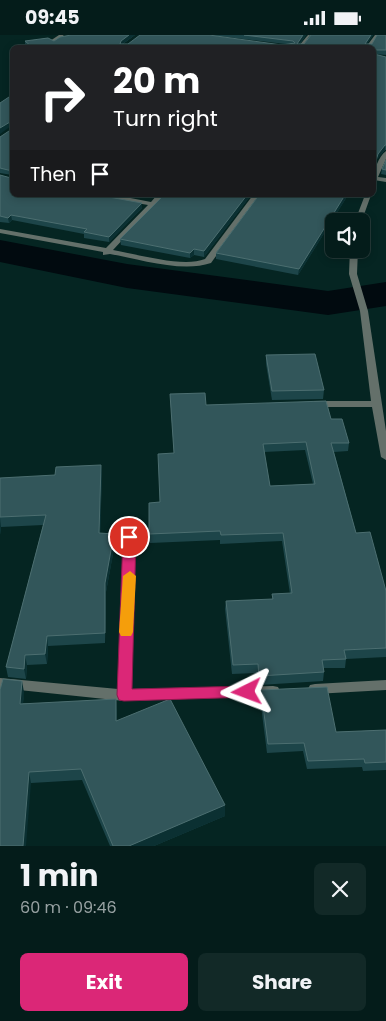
<!DOCTYPE html>
<meta charset="utf-8">
<style>
:root{--surface:#041c1a;--page:#122927;--text:#f1f3f6;--muted:#97a1a2;--line:#253a39;--accent:#db2777}
body{margin:0;font-family:Poppins,sans-serif;background:var(--page);color:var(--text);height:100vh;display:flex;flex-direction:column;font-size:19px;white-space:nowrap}
*{box-sizing:border-box;margin:0}
p{font-size:16px;color:var(--muted)}
.icon{flex:none;width:28px;height:28px;fill:none;stroke:currentColor;stroke-width:2;stroke-linecap:round;stroke-linejoin:round}
.map{position:relative;height:811px;overflow:hidden}
.details{display:flex;flex-direction:column;background:var(--surface);flex:1}
.details>*{flex:none}
.guide{position:absolute;left:10px;top:10px;width:366px;height:152px;border-radius:8px;box-shadow:0 2px 8px #0003,0 0 0 1px var(--line);background:#202124;color:#fff;overflow:hidden}
.fabs{position:absolute;left:325px;top:178px;display:grid;gap:10px}
.fabs a{display:grid;place-items:center;width:45px;height:45px;border-radius:8px;background:var(--surface);box-shadow:0 2px 8px #0003,0 0 0 1px var(--line);font-size:25px}
.pin{position:absolute;display:grid;place-items:center;width:42px;height:42px;color:#fff;margin:-21px;border:2px solid #fff;border-radius:50%;box-shadow:0 1px 5px #0007}
.me{position:absolute;width:55px;margin:-28px;rotate:267deg;stroke-linejoin:round;filter:drop-shadow(0 0 4px #0008)}
.turn{display:flex;align-items:center;gap:18px;height:105px;padding:0 20px;font-size:22px}
.turn .icon{width:65px;height:65px;stroke-width:2.5}
.turn b{display:block;font-size:35px;line-height:42px}
.then{display:flex;align-items:center;height:48px;padding:0 20px;background:#0003;gap:10px;font-size:19px}
.round{display:grid;place-items:center;flex:none;width:52px;height:52px;border-radius:8px;background:var(--page)}
.headline{display:flex;align-items:center;justify-content:space-between;height:85px;padding:0 20px}
h1{font-size:30px;font-weight:700;line-height:38px}
.cta{display:flex;gap:10px;margin-top:auto;padding:10px 20px}
.cta a{flex:1;height:58px;border-radius:8px;background:var(--accent);color:#fff;font-size:20px;font-weight:700;line-height:58px;text-align:center}
.cta a+a{background:var(--page);color:var(--text)}
.status{display:flex;justify-content:space-between;align-items:center;height:35px;padding:0 25px;background:var(--surface);direction:ltr}
.status svg{height:14px;fill:currentColor}
.map>svg:first-child{display:block}
</style>
<div class="status"><b>09:45</b><svg viewBox="0 0 49 12"><path d="M0 12V9h3v3zM5 12V6h3v6zM10 12V3h3v9zM15 12V0h3v12zM26 1h20v11H26zM47 4h2v5h-2z"/></svg></div>
<div class="map">
<svg width="386" height="811" viewBox="0 0 386 811">
<rect width="100%" height="100%" fill="#052522"/>
<g fill="none" stroke-linecap="round" stroke-linejoin="round">
<polygon fill="#010a0f" fill-rule="evenodd" points="0,205 127,229 328,256 386,247 386,271 328,280 127,253 0,227"/>
<g fill="#64706a" fill-rule="evenodd">
<polygon points="59,0 64,0 54,8 50,8 50,6"/>
<polygon points="308,0 313,0 302,12 298,12"/>
<polygon points="375,0 379,0 370,12 366,12"/>
<path d="M 386,116 L 386,124 L 378,142 L 386,143 L 386,147 L 374,145 C 374,135 378,122 386,116 Z"/>
<path d="M 100,160 L 115,160 L 151,167 L 157,160 L 164,160 L 113,215 C 137,219 183,233 205,224 L 253,160 L 260,160 L 211,228 C 182,238 139,224 110,219 L 103,220 L 103,217 L 0,198 L 0,194 L 106,213 L 148,170 L 103,162 Z"/>
<polygon points="365,160 371,160 361,188 361,186 355,186"/>
<polygon points="350,214 358,214 357,239 368,276 386,396 386,425 381,422 372,372 315,372 310,369 315,366 371,366 360,276 349,239"/>
<polygon points="129,498 133,499 135,502 131,654 273,651 278,652 280,656 278,660 273,661 124,666 0,653 0,643 118,654 123,502 125,499"/>
<polygon points="386,645 386,655 315,659 310,658 308,654 310,650 315,649"/>
</g>
</g>
<g fill="#1d4549" fill-rule="evenodd">
<polygon points="71,0 135,0 123,9 282,10 285,9 210,0 306,0 300,9 304,9 310,0 373,0 367,9 372,9 386,0 386,20 374,19 386,22 386,115 385,115 377,124 374,12 28,12 25,10 25,6 54,6"/>
<polygon points="12,95 12,160 142,173 109,207 84,203 84,199 12,185 9,188 0,187 0,140 11,143 12,140 0,138 0,139 0,102"/>
<polygon points="386,125 386,140 381,139 382,134"/>
<polygon points="164,160 251,160 204,222 194,220 190,223 121,210 120,204"/>
<polygon points="259,160 348,160 298,240 216,224 216,218"/>
<polygon points="266,320 324,355 323,364 272,365 266,329"/>
<path d="M 170,359 L 206,370 L 331,384 L 349,408 L 348,416 L 334,417 L 356,498 L 386,556 L 386,622 L 346,624 L 345,633 L 324,633 L 324,637 L 323,646 L 259,650 L 257,638 L 232,639 L 225,574 L 226,566 L 272,564 L 272,559 L 290,559 L 282,506 L 220,509 L 220,505 L 150,508 L 149,468 L 160,467 L 174,418 ZM 305,415 L 313,449 L 270,451 L 264,417 Z"/>
<polygon points="102,439 100,499 115,508 106,557 105,608 48,611 47,629 27,630 26,644 8,642 6,632 43,490 1,492 0,500 0,443"/>
<polygon points="261,655 336,697 386,695 386,735 363,736 362,732 307,734 303,716 267,718 260,663"/>
<polygon points="24,657 23,668 117,675 117,685 225,781 154,811 110,811 82,745 31,748 0,811"/>
</g>
<g fill="#0b3032">
<polygon points="129,0 135,0 121,10 121,6"/>
<polygon points="303,0 306,0 297,12 297,9"/>
<polygon points="371,0 373,0 365,12 365,9"/>
<polygon points="10,87 11,91 0,99 0,93"/>
<polygon points="385,110 385,115 377,124 374,135 374,132 378,119"/>
<polygon points="247,160 251,160 204,222 204,216"/>
<polygon points="345,160 348,160 298,240 299,234"/>
<polygon points="142,168 142,173 109,207 109,202"/>
<polygon points="11,180 12,185 9,188 8,183"/>
<polygon points="194,214 194,220 190,223 190,218"/>
<polygon points="101,430 102,439 100,508 99,498"/>
<polygon points="0,483 1,492 0,500"/>
<polygon points="114,499 115,508 106,557 105,608 105,548"/>
<polygon points="47,601 48,611 47,629 45,619"/>
<polygon points="25,620 27,630 26,644 24,634"/>
<polygon points="22,646 24,657 22,680 20,669"/>
<polygon points="116,664 117,675 117,697 116,686"/>
<polygon points="29,737 31,748 26,811 23,811"/>
<polygon points="225,770 225,781 154,811 129,811"/>
</g>
<g fill="#32565a" stroke="#4c6e70" fill-rule="evenodd">
<polygon points="71,0 129,0 121,6 120,9 128,9 140,0 209,0 282,10 295,8 293,6 244,0 303,0 297,9 304,9 311,0 371,0 365,9 372,9 377,0 386,0 386,15 374,15 374,16 374,12 32,12 25,6 48,3 54,6 60,2"/>
<polygon points="374,19 386,22 386,110 385,110 378,119 374,132"/>
<polygon points="12,60 12,87 10,87 0,93 0,68"/>
<polygon points="12,94 12,136 0,133 0,102"/>
<polygon points="386,125 386,135 382,134"/>
<polygon points="12,137 12,160 98,160 142,168 109,202 84,197 87,194 11,180 8,183 0,181 0,140 11,143"/>
<polygon points="164,160 247,160 204,216 194,214 190,218 120,204"/>
<polygon points="259,160 345,160 299,234 216,218"/>
<polygon points="315,319 324,355 272,356 266,320"/>
<path d="M 205,358 L 206,370 L 326,366 L 331,384 L 342,384 L 349,408 L 331,408 L 356,498 L 370,497 L 386,556 L 386,613 L 344,615 L 346,624 L 322,625 L 324,637 L 259,641 L 258,629 L 233,630 L 226,566 L 273,564 L 272,559 L 292,558 L 283,498 L 221,500 L 220,496 L 149,499 L 149,468 L 160,467 L 158,419 L 174,418 L 170,359 ZM 306,407 L 315,449 L 270,451 L 263,409 Z"/>
<polygon points="101,430 99,498 114,499 105,548 105,598 47,601 45,619 25,620 24,634 6,632 46,480 0,482 0,443 55,440 56,432"/>
<polygon points="3,644 22,646 20,669 116,664 116,686 170,664 225,770 129,811 113,811 81,734 29,737 23,811 0,811 0,655"/>
<polygon points="327,652 336,697 386,695 386,727 365,728 364,724 308,726 304,708 268,709 261,655"/>
</g>
<polygon fill="#db2777" stroke="#8e194d" points="129,497 136,502 132,654 247,651 252,653 254,657 252,662 124,666 119,665 117,660 123,502"/>
<polygon fill="#f59e0b" points="130,536 136,541 133,597 131,601 121,601 119,597 123,541"/>
</svg>
<div class="fabs">
<a><svg class="icon" aria-label="sound" viewBox="0 0 24 24"><path d="M4 9h4l5-4v14l-5-4H4zM17 9q2 3 0 6"/></svg></a>
</div>
<div class="pin" style="left:129px;top:502px;background:#d93025"><svg class="icon" aria-label="arrive" viewBox="0 0 24 24"><path d="M6 21V4h12l-3 4 3 4H6"/></svg></div>
<svg class="me" style="left:247px;top:657px" viewBox="-20 -20 40 40"><path d="M0-17L14 15 0 8-14 15z" fill="#db2777" stroke="#fff" stroke-width="4"/></svg>
<div class="guide">
<div class="turn"><svg class="icon" aria-label="right" viewBox="0 0 24 24"><path d="M7 20v-9h11M14 6l5 5-5 5"/></svg><div><b>20 m</b>Turn right</div></div>
<div class="then">Then<svg class="icon" aria-label="arrive" viewBox="0 0 24 24"><path d="M6 21V4h12l-3 4 3 4H6"/></svg></div>
</div>
</div>
<section class="details">
<div class="headline"><div><h1>1 min</h1><p>60 m · 09:46</p></div><a class="round"><svg class="icon" aria-label="close" viewBox="0 0 24 24"><path d="M6 6l12 12M18 6L6 18"/></svg></a></div>
<div class="cta"><a>Exit</a><a>Share</a></div>
</section>
